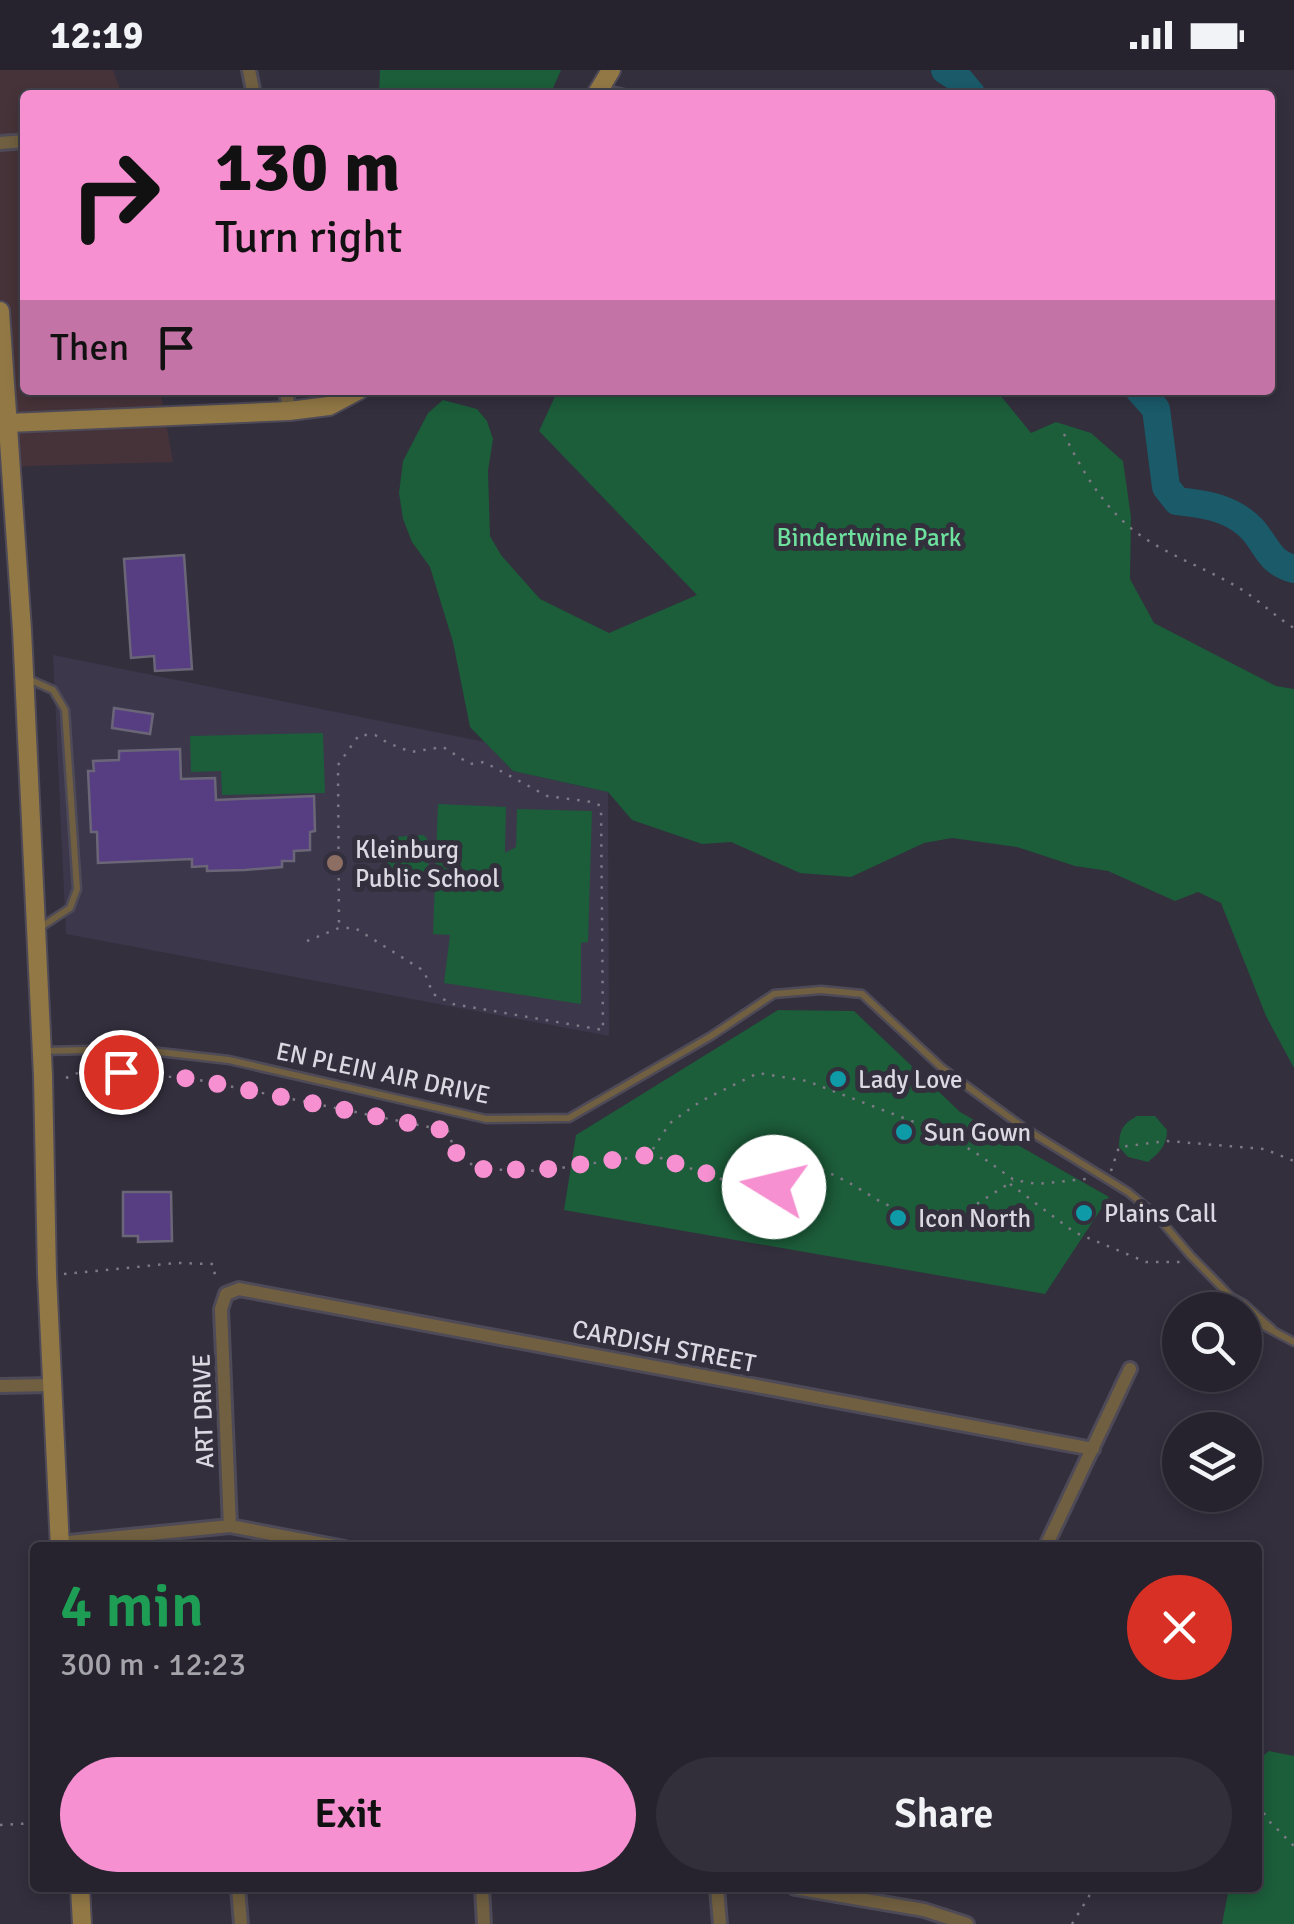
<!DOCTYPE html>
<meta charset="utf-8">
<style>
:root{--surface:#26232e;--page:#322f3a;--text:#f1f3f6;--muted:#a4a4aa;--line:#42404a;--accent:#f690d0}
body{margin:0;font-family:Signika,sans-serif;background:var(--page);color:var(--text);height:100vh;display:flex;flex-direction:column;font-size:38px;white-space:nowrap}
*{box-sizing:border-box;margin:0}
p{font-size:32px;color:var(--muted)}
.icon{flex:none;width:55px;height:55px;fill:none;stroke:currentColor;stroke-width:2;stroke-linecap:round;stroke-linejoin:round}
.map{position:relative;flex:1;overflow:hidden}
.side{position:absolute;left:30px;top:1472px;width:1232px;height:350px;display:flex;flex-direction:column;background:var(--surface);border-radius:10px;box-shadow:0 5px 15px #0003,0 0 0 2px var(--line)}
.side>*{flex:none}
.banner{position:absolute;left:20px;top:20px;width:1255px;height:305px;border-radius:10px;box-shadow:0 5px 15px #0003,0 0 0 2px var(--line);background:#f690d0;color:#111;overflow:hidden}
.tools{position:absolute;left:1162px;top:1222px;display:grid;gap:20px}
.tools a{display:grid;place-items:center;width:100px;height:100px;border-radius:50%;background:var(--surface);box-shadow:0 5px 15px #0003,0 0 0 2px var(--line);font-size:50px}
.pin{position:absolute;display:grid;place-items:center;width:85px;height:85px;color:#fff;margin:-42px;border:5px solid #fff;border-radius:50%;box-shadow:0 2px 10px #0007}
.me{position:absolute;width:110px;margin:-55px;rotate:279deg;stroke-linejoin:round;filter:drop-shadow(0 0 8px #0008)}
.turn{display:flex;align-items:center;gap:35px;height:210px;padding:0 30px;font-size:45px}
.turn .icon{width:130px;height:130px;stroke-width:2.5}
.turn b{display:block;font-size:70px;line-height:85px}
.then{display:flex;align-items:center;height:95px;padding:0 30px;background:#0003;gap:20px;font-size:38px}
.round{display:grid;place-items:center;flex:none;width:105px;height:105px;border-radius:52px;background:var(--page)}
.summary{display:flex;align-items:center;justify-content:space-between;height:170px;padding:0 30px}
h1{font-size:60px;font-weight:600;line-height:75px;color:#1e9e55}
.cta{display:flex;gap:20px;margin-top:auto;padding:20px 30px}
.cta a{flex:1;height:115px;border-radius:60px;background:var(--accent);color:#111;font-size:40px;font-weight:600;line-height:115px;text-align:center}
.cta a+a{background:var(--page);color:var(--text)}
.status{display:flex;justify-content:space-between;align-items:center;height:70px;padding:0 50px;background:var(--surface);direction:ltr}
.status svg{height:28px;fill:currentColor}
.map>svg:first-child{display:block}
</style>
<div class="status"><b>12:19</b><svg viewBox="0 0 49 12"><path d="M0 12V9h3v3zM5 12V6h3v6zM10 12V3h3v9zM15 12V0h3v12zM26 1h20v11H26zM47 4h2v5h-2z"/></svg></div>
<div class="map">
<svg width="1294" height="1854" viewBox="0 0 1294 1854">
<rect width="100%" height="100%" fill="#332f3d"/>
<polygon fill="#463339" points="0,0 113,0 122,25 25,25 25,320 160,320 173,392 30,396 0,400"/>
<polygon fill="#3d374c" points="53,585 485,672 513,701 608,722 609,966 66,864"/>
<g fill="#1c5d3a">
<polygon points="380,0 561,0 550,25 379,25"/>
<polygon points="558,320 996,320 1031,363 1056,352 1091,363 1123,391 1131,447 1130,509 1154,553 1276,616 1294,619 1294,998 1266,946 1221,833 1198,822 1175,831 1108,801 1075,796 1017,777 952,768 924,773 851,807 800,803 731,772 702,774 632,750 608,722 513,701 470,657 453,572 430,497 412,472 403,449 399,423 403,391 428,343 443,330 477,339 487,351 493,369 488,401 490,466 501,485 540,529 609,563 697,525 539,361"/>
<polygon points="323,663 325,723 222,725 221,701 191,702 190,666"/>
<polygon points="438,734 506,737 505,783 516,777 517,739 592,741 588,872 581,873 581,934 444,913 450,865 433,864"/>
<polygon points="423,765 427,768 429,805 398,804 388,794 388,781 395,767"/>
<polygon points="778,940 854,941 960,1042 1109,1127 1045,1224 564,1140 576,1065"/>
<path d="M 1137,1046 L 1155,1046 L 1167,1060 C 1167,1075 1160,1082 1148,1092 L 1128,1087 L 1119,1077 C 1119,1060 1123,1054 1137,1046 Z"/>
<polygon points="1269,1681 1294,1686 1294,1854 1222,1854 1229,1818 1258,1818 1258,1690"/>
</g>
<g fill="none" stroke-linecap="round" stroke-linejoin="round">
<g stroke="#1a5a69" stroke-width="28">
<polyline points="945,0 958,8 972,25"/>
<path d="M 1139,320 L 1156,339 L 1166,417 L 1177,431 C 1205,434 1233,438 1253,460 C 1269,479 1269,492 1294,499"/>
</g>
</g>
<g fill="#573e83" stroke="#6a6677" stroke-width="2.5">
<polygon points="184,485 192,599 155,601 154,586 131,588 124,489"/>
<polygon points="114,638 153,644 150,664 112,658"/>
<polygon points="180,679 181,709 215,708 216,730 314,726 315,761 310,762 310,780 294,781 294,791 282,791 282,797 245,800 207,801 207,796 192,797 192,789 98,793 97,762 91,762 88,701 94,701 93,691 119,690 119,681"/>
<polygon points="123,1122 171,1122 172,1171 138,1172 138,1166 123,1166"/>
</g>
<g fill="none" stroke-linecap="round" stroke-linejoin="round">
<g stroke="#4e4a57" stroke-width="11">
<g id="lane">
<polyline points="604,19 632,25"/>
<polyline points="26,608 53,620 65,640 77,819 70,838 41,857"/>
<polyline points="43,981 133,979 229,990 486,1049 569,1048 711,966 774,924 821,920 862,924 942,998 1024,1058 1128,1122 1156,1145 1190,1185 1231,1227 1244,1234 1272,1259"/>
<polyline points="1245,1246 1294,1272"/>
</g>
</g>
<g stroke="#4e4a57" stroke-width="18">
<g id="street">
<polyline points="249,0 254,25"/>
<polyline points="0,73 25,71"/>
<polyline points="286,320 289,341"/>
<polyline points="0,1316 52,1315"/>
<polyline points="230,1456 221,1239 226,1224 239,1219 1093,1379"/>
<polyline points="59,1473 230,1456 345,1478"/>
<polyline points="1045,1478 1130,1299"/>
<polyline points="238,1818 241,1854"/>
<polyline points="482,1818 484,1854"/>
<polyline points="717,1818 720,1854"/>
<polyline points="795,1818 924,1840 967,1854"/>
</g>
</g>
<g stroke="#4e4a57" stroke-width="22">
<g id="secondary">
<polyline points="596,25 611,0"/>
<polyline points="0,241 22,560 43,1006 47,1205 60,1478"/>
<polyline points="8,353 289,341 329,336 359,320"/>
<polyline points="80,1818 82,1854"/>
</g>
</g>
<g stroke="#7d7985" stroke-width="2.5" stroke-dasharray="2.5 8" stroke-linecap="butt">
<path d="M 1064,364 C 1084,405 1109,447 1149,471 C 1179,490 1214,502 1244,521 C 1262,533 1276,547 1294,558"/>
<polyline points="307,871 339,858 355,858 424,901 433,924 453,934 603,960 601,736 592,732 547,726 484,692 470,694 443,677 411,682 388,673 375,665 359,665 338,695 339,858"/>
<polyline points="66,1008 87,999 194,1009 448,1061 455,1082 478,1099 540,1101 649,1085 670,1053 701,1031 758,1003 807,1011 943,1063 979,1085 1014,1110 1037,1114 1086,1109"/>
<path d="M 650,1085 C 680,1092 744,1123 772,1117 C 783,1115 788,1105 792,1095 L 786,1083 L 779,1080 L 769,1084 L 762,1091 L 776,1102 L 782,1094 L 778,1089 L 769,1084"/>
<polyline points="1111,1101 1119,1077 1167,1071 1264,1079 1294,1091"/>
<polyline points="776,1102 771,1107 763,1105 752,1092 754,1083 766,1072 783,1068 791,1071 815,1096 848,1112 881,1132 906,1143 967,1140 1013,1111"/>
<polyline points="1010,1114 1074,1162 1146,1192 1180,1192"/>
<polyline points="64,1204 177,1193 213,1194 216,1211"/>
<polyline points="1258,1734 1269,1751 1294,1776"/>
<polyline points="0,1755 35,1753"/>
<polyline points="1072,1854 1094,1818"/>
</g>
<use href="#lane" stroke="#705f40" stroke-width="6"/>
<use href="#street" stroke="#705f40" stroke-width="12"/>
<use href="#secondary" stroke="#927845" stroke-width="18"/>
</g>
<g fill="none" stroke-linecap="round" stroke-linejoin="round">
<polyline stroke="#f690d0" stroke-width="18" stroke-dasharray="0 32.4" points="121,1002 194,1009 448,1061 455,1082 478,1099 540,1100 649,1085 737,1113 774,1117"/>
</g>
<circle fill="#8d6e63" stroke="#332f3d" stroke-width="4" cx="335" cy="793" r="10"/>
<g fill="#0f9aa8" stroke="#332f3d" stroke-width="4">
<circle cx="838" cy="1009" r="10"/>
<circle cx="904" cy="1062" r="10"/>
<circle cx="1084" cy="1143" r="10"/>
<circle cx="898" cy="1148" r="10"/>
</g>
<g text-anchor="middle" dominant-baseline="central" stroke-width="10" stroke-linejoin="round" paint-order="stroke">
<g font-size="25" fill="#6de09e" stroke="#332f3d">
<text x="869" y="467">Bindertwine Park</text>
</g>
<g font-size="25" fill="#dbd8e2" stroke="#332f3d" text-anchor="start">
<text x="355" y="779">Kleinburg<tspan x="355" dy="29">Public School</tspan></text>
<text x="858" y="1009">Lady Love</text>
<text x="924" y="1062">Sun Gown</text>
<text x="1104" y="1143">Plains Call</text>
<text x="918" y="1148">Icon North</text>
</g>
<g font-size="25" fill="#dbd8e2" stroke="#332f3d">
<text transform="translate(383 1003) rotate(12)">EN PLEIN AIR DRIVE</text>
<text transform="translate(664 1276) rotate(11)">CARDISH STREET</text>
<text transform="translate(203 1341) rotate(-92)">ART DRIVE</text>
</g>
</g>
</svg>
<div class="tools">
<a><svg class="icon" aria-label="search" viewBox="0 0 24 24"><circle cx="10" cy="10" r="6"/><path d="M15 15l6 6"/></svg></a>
<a><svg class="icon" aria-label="layers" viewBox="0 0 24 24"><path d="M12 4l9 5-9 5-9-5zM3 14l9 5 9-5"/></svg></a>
</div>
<div class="pin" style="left:121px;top:1002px;background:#d93025"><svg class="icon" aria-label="arrive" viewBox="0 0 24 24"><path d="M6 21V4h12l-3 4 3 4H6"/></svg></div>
<svg class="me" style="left:774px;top:1117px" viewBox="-20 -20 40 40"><circle r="19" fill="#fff"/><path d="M0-13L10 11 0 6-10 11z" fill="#f690d0"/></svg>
<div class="banner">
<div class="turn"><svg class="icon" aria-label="right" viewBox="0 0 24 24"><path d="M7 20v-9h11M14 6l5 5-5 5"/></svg><div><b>130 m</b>Turn right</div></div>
<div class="then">Then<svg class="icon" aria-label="arrive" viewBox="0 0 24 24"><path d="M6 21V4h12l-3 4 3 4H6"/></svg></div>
</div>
<section class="side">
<div class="summary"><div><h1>4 min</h1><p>300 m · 12:23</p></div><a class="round" style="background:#d93025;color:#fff"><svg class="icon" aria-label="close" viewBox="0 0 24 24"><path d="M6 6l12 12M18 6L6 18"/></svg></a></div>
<div class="cta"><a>Exit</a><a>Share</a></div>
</section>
</div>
